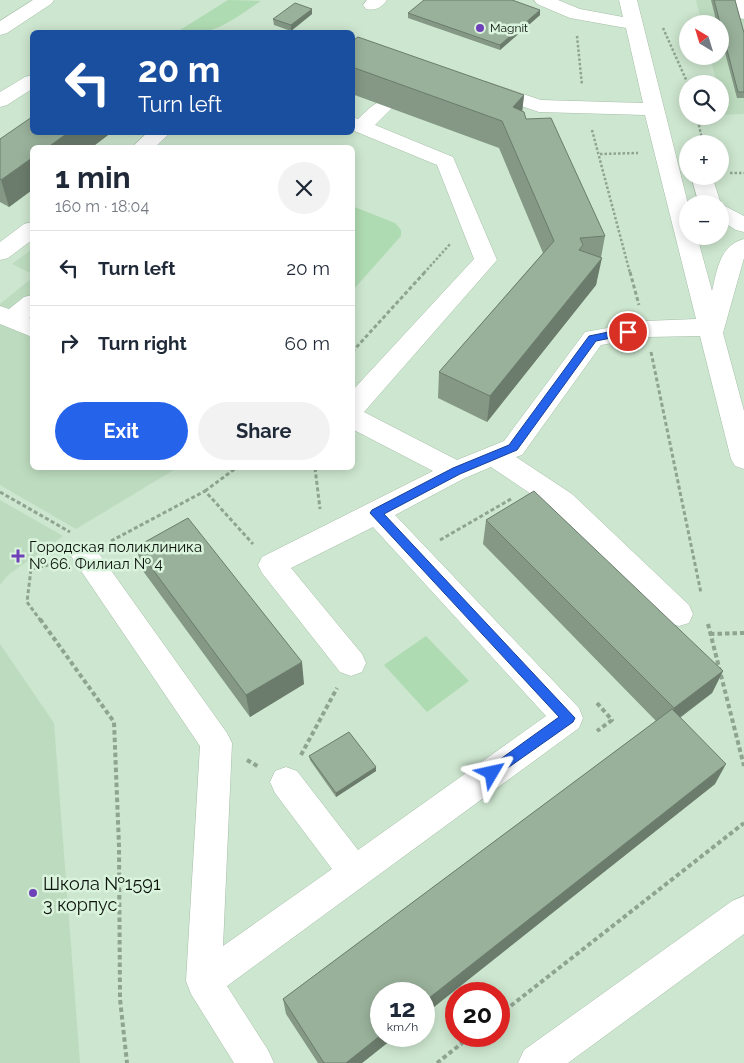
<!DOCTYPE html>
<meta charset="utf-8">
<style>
:root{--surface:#fff;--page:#f2f2f3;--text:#1f2937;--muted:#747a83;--line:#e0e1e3;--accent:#2563eb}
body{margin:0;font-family:Raleway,sans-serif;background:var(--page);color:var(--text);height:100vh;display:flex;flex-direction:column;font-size:19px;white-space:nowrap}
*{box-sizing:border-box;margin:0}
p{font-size:16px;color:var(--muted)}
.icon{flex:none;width:28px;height:28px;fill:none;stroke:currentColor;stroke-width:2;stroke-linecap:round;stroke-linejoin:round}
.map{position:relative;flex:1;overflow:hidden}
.side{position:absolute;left:30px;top:145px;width:325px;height:325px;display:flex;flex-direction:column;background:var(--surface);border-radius:8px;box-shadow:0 2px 12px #0003}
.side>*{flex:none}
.banner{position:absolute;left:30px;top:30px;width:325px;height:105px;border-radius:8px;box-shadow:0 2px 12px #0003;background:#1a4fa0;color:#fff;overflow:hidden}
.needle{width:32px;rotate:322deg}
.controls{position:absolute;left:679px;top:15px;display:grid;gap:10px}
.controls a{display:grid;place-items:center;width:50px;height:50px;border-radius:50%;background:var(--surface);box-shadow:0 2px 12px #0003;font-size:25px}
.speed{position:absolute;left:370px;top:982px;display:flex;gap:10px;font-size:25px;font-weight:700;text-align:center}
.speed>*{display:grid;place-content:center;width:65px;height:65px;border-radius:50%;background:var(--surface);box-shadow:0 2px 12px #0003;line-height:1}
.speed small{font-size:12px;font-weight:400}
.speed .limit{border:8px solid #d22;background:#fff;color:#111}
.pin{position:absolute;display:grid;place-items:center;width:42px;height:42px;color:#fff;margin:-21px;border:2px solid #fff;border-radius:50%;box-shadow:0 1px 5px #0007}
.me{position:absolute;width:55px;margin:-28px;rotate:54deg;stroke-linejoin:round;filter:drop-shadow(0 0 4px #0008)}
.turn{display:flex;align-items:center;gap:18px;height:105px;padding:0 25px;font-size:22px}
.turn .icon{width:65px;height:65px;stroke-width:2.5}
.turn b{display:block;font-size:35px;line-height:42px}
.round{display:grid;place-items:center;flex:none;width:52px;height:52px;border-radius:26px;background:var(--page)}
.summary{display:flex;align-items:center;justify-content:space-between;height:85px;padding:0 25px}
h1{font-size:30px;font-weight:700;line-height:38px}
.button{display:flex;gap:10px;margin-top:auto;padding:10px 25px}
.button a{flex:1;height:58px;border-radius:30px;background:var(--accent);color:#fff;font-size:20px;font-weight:700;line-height:58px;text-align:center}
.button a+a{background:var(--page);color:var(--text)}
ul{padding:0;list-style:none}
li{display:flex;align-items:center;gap:15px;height:75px;padding:0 25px;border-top:1px solid var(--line)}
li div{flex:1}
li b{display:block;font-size:19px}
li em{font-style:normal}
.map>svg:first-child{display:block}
</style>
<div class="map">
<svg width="744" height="1063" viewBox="0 0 744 1063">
<rect width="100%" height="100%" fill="#cde6cf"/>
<g fill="#bddcbf">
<polygon points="696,0 744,0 744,114 720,115 720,84 717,84 710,56 720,56 720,24 702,24"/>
<polygon points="32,249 32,274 12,264"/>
<polygon points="32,278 32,468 177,468 76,529 0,485 0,304"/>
<polygon points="0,500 63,536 8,575 0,585"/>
<polygon points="0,644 54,723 80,1063 0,1063"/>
</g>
<g fill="#afdbb2">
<path d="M 228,0 L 261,1 C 237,16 210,41 180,30 Z"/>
<polygon points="352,206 395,223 401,230 401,236 353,290"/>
<polygon points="426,636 469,681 427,712 384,665"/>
</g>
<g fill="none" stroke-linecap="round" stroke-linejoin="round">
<g stroke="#a6bea8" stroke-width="1">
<g id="minor">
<polygon points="33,0 54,0 51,4 7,33 0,35 0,21"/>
<path d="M 367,0 L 387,0 C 381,8 375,11 366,9 L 363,5 Z"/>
<path d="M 534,0 L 558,0 L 580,9 L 623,17 L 619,0 L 637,0 L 688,204 L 688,236 L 697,236 L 712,291 C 717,270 720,245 744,239 L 744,258 L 723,333 L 744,411 L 744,469 L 735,466 L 731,459 L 700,336 L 646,337 L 601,345 L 522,455 L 516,457 L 572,494 L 689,605 L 693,614 L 689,623 L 679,626 L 669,623 L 552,508 L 491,467 L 465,478 L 395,515 L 579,708 L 583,718 L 579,728 L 227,986 L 268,1050 L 274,1063 L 234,1063 L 191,994 L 186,981 L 200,746 L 71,556 L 75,548 L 85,545 L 95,548 L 227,733 L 232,743 L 223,946 L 332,869 L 275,793 L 270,782 L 275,771 L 286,767 L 297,771 L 358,850 L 546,716 L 373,527 L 291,568 L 362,654 L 366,663 L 362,672 L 351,676 L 340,672 L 262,573 L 258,565 L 262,557 L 433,471 L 352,429 L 352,391 L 474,259 L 437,165 L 352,130 L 352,117 L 358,119 C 369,109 376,98 391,102 L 394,106 L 375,125 L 453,157 L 497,260 L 364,412 L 457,460 L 504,441 L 585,332 L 646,321 L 696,319 L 645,115 L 539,112 L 480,92 L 477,88 L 480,84 L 487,82 L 541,100 L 643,103 L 626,28 L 570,18 L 537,4 Z"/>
<polygon points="731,0 744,0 744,19 738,18"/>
<polygon points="32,75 32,89 7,105 0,107 0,92 25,77"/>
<polygon points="148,132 171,132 154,148 131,148"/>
<polygon points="691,176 712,176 721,204 744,216 744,232 736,230 720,220 720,204 699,204"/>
<polygon points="32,222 32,240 8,258 0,260 0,242 24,224"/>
<polygon points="32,295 32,315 29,318 32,319 32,337 0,324 0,306 9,309 24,297"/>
<polygon points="744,896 744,934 568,1063 518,1063 524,1050 732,901"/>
</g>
</g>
<g stroke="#8fa391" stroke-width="2.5" stroke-dasharray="2.5 2" stroke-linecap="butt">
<polyline points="663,28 688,84"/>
<polyline points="577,36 582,85"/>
<polyline points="697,116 703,144"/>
<polyline points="592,130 630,273"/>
<polyline points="600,154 638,153"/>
<polyline points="730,173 744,173"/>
<polyline points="424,273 451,243"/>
</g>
<g stroke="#8fa391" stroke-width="3" stroke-dasharray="4 2.5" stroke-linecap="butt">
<polyline points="630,272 639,305"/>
<polyline points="352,352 425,272"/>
<polyline points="651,352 701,593"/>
<polyline points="315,468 320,509"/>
<polyline points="205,491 236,468"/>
<polyline points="0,492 70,532"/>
<polyline points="440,540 511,499"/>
<polyline points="111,541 205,491 253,544"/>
<polyline points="41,621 27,602 31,569 57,563"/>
</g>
<g stroke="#8fa391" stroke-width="4" stroke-dasharray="4.5 3" stroke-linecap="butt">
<polyline points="40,619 114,722 119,846 120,999 127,1063"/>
<polyline points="708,624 744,766"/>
<polyline points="710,634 744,633"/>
<polyline points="597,703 612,720 597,731"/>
<polyline points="301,755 337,688"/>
<polyline points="247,760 259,767"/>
<polyline points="499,1015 744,823"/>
<polyline points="437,1063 471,1036"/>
</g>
<use href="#minor" fill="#fff" fill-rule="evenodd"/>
</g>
<g fill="#849885">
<polygon points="711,0 735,0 744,33 744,98 737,98 720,34 720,24 717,24"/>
<polygon points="408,13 540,15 500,50 408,18"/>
<polygon points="312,14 291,31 274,25 273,19"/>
<polygon points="352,41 524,95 522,111 526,119 605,236 596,285 487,422 438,398 439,372 543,253 499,148 352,94"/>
<polygon points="32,132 112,132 91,148 32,148 32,190 9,207 0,202 0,139"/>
<polygon points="486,520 723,671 712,693 680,718 715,784 362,1063 318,1063 286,1014 283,999 656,721 483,544"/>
<polygon points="136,547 304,684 250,717 143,571"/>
<polygon points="309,756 376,771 336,797 310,760"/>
</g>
<g fill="#6b7c6c">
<polygon points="312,9 312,14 291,31 291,25"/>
<polygon points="540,10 540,15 500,50 500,45"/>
<polygon points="524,95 521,122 513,107"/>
<polygon points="69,132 112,132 91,148 47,148"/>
<polygon points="32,158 32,190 9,207 1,180"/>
<polygon points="602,258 596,285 487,422 490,396"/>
<polygon points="302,662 304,684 250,717 246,695"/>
<polygon points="723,671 712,693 664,729 674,708"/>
<polygon points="726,764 715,784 424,1015 424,1002"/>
<polygon points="376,767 376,771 336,797 336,793"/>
<polygon points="381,1035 381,1036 396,1036 362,1063 346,1063"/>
</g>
<g fill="#99b19b" stroke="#6b7c6c">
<polygon points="424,0 512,0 540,10 500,45 408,13"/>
<polygon points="714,0 735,0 744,33 744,92 738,92"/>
<polygon points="295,3 312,9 291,25 273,19"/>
<polygon points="358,37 524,95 513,107 524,112 526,119 551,118 605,236 580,238 583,245 579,250 602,258 490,396 439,372 554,241 502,121 352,67 352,41"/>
<polygon points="32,117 32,132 69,132 47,148 32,148 32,158 1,180 0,179 0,139"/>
<polygon points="534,491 723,671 674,708 486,520"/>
<polygon points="188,518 302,662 246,695 136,547"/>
<polygon points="672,709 726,764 424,1002 424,994 381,994 381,1035 346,1063 324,1063 283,999"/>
<polygon points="349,732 376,767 336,793 309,756"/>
</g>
<polygon fill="#2563eb" stroke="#184099" points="628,328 633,332 631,334 596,341 517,450 460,474 384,514 575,718 573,722 492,779 488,777 486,773 488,768 559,717 370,513 372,510 453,468 509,445 589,336"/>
<g fill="#6f41b9" stroke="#daf3dc" stroke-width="2">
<circle cx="480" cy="28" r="5"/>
<path d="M15.5 548.5h5v5h5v5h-5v5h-5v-5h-5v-5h5z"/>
<circle cx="33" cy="893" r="5"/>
</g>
<g text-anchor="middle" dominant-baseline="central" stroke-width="5" stroke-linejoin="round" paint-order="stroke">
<g font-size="12" fill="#0c140d" stroke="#daf3dc" text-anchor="start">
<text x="490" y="28">Magnit</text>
</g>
<g font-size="15" fill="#0c140d" stroke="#daf3dc" text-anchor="start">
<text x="29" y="547">Городская поликлиника<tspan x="29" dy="17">№ 66. Филиал № 4</tspan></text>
</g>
<g font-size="18" fill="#0c140d" stroke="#daf3dc" text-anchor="start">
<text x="43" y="883">Школа №1591<tspan x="43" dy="21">3 корпус</tspan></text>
</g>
</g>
</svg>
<div class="controls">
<a><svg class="needle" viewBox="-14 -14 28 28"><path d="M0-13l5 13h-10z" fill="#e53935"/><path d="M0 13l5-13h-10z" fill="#747a83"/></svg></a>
<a><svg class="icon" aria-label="search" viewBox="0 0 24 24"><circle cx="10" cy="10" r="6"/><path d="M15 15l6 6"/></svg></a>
<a>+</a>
<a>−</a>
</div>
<div class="speed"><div>12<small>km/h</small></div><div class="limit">20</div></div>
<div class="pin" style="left:628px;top:332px;background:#d93025"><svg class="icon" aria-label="arrive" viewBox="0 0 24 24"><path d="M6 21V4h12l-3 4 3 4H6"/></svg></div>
<svg class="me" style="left:492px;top:773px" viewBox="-20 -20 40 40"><path d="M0-17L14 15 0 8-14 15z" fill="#2563eb" stroke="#fff" stroke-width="4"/></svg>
<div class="banner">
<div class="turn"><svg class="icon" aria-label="left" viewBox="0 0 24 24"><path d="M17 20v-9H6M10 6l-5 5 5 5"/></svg><div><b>20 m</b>Turn left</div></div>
</div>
<section class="side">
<div class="summary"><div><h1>1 min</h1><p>160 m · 18:04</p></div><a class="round"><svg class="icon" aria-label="close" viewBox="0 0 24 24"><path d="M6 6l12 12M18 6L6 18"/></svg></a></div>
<ul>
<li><svg class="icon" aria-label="left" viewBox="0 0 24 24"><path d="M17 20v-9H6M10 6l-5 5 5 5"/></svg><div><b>Turn left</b></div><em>20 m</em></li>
<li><svg class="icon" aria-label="right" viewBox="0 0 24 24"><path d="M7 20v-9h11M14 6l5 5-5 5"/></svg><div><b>Turn right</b></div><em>60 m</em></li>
</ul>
<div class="button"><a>Exit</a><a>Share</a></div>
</section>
</div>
